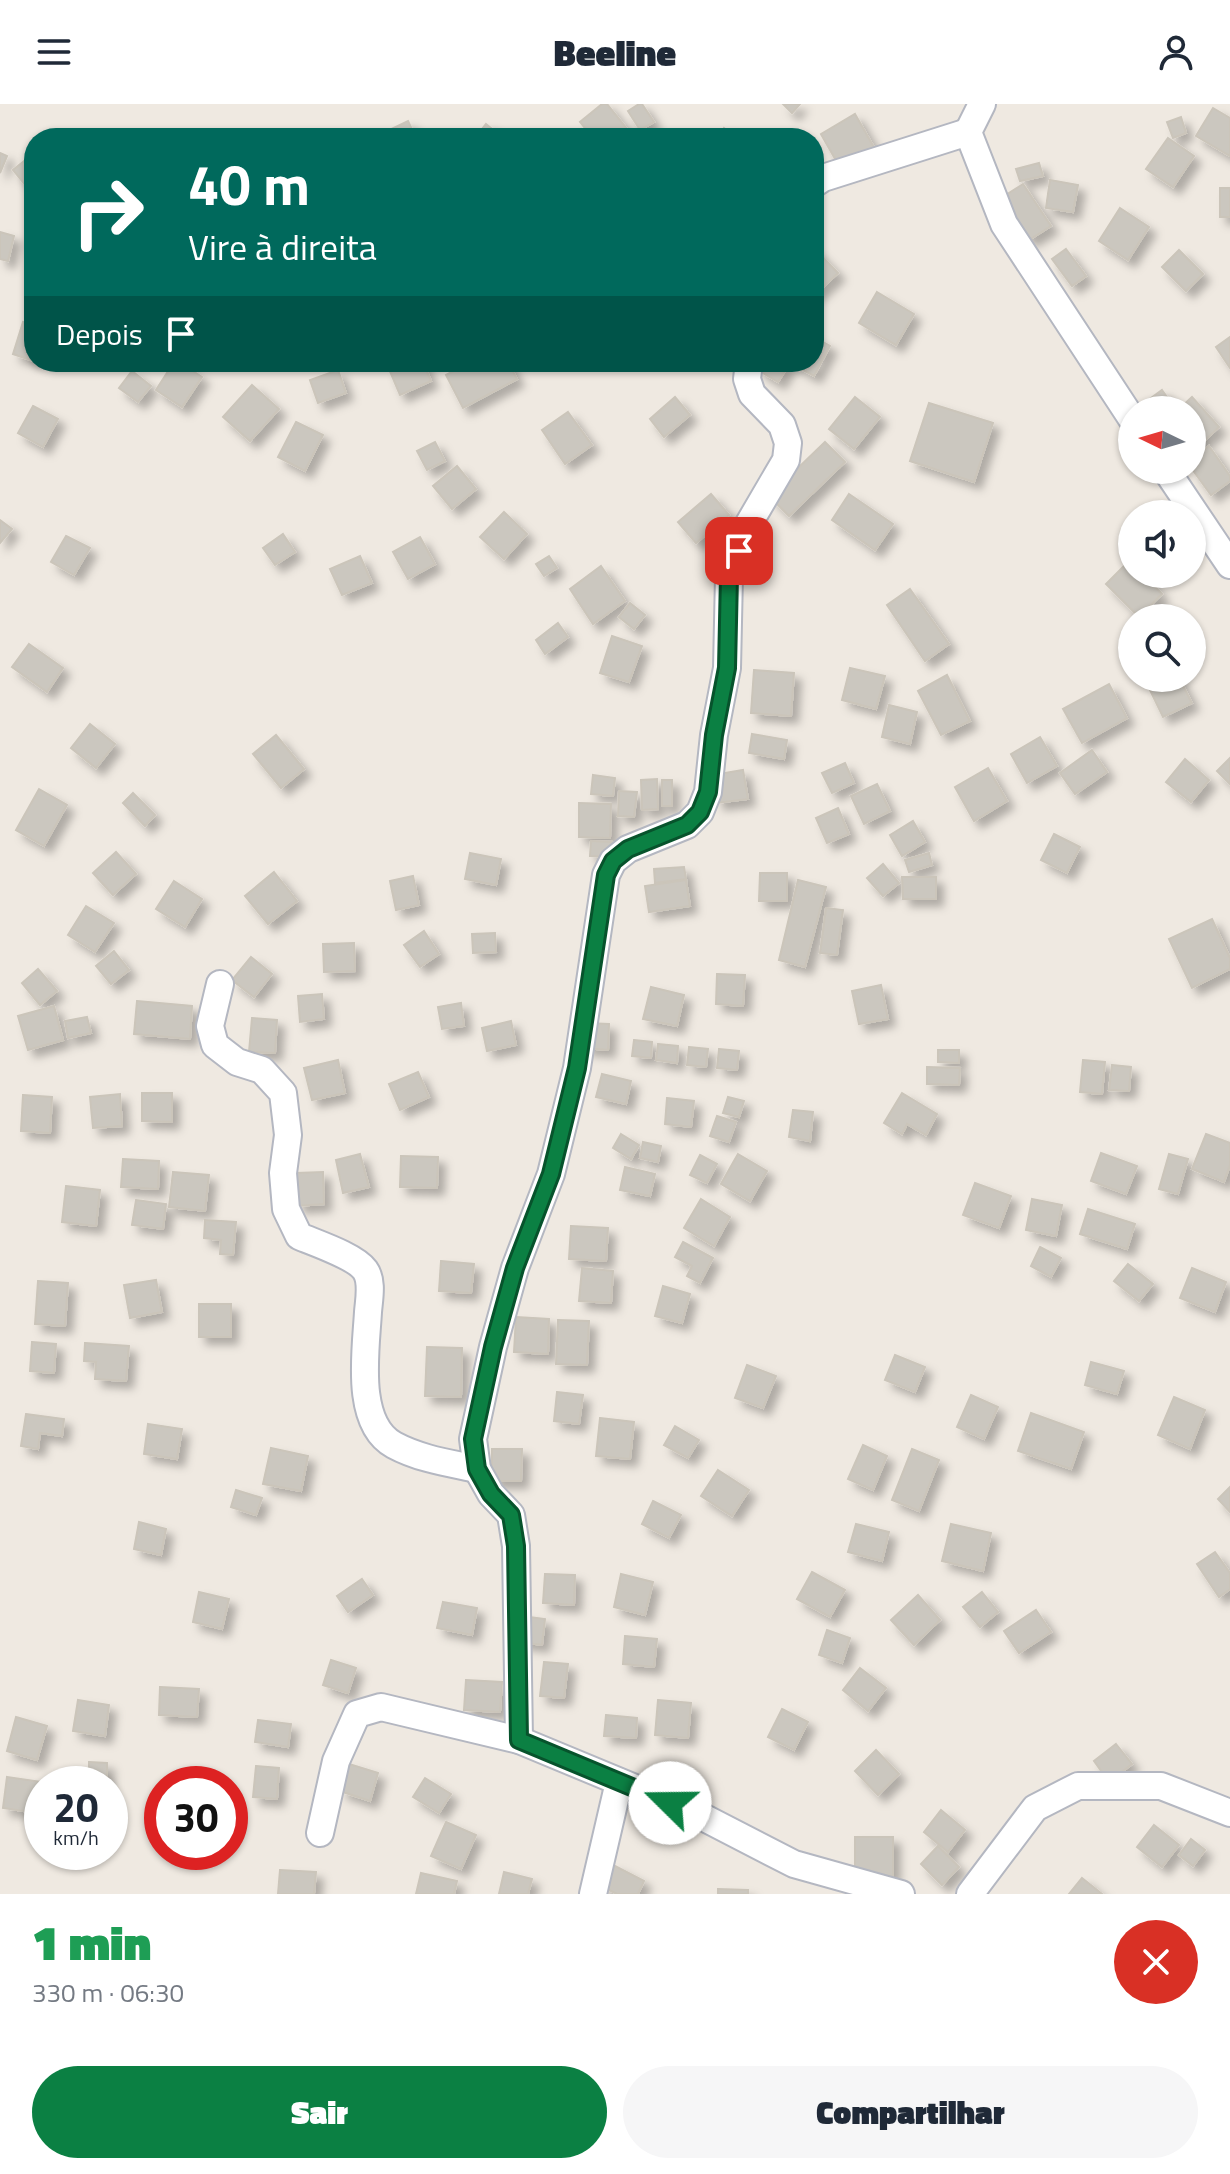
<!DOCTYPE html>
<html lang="pt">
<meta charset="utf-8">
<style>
:root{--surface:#fff;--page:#f6f6f7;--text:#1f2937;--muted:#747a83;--accent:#0b8043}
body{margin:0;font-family:"Titillium Web",sans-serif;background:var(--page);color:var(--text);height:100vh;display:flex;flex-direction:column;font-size:30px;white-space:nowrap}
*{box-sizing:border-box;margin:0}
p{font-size:26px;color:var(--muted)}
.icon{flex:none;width:44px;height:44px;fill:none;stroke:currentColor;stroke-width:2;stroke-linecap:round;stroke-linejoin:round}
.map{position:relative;height:1790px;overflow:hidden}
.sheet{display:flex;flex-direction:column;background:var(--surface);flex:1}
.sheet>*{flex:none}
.top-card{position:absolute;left:24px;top:24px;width:800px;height:244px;border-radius:32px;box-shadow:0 2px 6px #0004;background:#00695c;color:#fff;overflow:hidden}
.needle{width:52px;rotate:275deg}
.controls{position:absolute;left:1118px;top:292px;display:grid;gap:16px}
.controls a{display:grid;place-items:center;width:88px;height:88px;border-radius:50%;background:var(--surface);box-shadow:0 2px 6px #0004;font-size:40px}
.speed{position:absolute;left:24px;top:1662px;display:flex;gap:16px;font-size:40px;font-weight:700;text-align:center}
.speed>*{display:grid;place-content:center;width:104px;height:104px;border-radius:50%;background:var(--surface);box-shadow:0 2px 6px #0004;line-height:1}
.speed small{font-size:20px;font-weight:400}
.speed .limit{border:12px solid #d22;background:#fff;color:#111}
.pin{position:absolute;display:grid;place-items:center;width:68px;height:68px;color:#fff;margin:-34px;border-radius:16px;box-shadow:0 4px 12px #0006}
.me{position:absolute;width:88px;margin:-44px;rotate:292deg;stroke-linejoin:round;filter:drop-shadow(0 0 6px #0008)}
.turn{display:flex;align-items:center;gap:28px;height:168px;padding:0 32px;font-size:36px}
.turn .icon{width:104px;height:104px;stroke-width:2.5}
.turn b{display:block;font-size:56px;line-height:68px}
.then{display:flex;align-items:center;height:76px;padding:0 32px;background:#0003;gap:16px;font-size:30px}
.round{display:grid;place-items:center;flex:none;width:84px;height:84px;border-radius:42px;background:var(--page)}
.head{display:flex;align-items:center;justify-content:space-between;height:136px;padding:0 32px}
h1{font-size:48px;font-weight:800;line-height:60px;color:#1e9e55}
.action{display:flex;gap:16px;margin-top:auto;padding:16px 32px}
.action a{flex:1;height:92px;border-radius:48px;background:var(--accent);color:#fff;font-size:32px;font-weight:800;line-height:92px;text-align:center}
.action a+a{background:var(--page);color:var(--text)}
header{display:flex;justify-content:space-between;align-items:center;height:104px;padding:0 32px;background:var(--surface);font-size:36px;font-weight:800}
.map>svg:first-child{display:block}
</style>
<header><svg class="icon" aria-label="menu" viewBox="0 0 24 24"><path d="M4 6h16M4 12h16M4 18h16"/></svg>Beeline<svg class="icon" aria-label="person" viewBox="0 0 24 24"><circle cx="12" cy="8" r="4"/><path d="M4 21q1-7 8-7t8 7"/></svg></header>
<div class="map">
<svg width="1230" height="1790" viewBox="0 0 1230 1790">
<defs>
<filter id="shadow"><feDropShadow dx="7" dy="7" stdDeviation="4" flood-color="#0004"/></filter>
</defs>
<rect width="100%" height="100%" fill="#efe9e1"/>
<g fill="#cbc7bf" stroke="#cbc5ba" stroke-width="2" filter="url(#shadow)">
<polygon points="602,0 607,0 628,26 618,34 593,34 580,18"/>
<polygon points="639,0 642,0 654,18 640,26 628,7"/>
<polygon points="783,0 800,0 792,9"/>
<polygon points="1213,4 1230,14 1230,52 1196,32"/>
<polygon points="855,10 876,47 842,67 821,30"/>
<polygon points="1181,13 1186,29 1173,34 1167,18"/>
<polygon points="408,17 416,34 383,34 381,30"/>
<polygon points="486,20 503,34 475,34"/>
<polygon points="724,24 737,34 717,34"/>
<polygon points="1168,34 1194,52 1173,83 1146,65"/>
<polygon points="0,49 7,52 0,69"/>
<polygon points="28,54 34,62 34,77 27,83 13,66"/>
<polygon points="1039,59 1043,72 1020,77 1016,65"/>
<polygon points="1050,76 1078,81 1073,108 1046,104"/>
<polygon points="1023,80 1051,122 1029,136 1001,94"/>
<rect x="1220" y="84" width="10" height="29"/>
<polygon points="1120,104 1149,123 1128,156 1099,137"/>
<polygon points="0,128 14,132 8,157 0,155"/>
<polygon points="814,144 838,169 814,192"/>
<polygon points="1066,145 1086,172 1072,182 1052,155"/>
<polygon points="1179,146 1203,170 1186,187 1162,163"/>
<polygon points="877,188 914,210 896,241 859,219"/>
<polygon points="23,218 34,221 34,257 13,250"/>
<polygon points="814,233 830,242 814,272 788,258 814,258"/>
<polygon points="1230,233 1230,264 1216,243"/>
<polygon points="174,258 179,258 202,273 182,303 156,286"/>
<polygon points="404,258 423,258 431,277 400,291 389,265"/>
<polygon points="471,258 508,258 517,275 463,304 446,271"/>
<polygon points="762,258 781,258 788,262 778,278 758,266"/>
<polygon points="338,266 346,289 318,299 310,276"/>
<polygon points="132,267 151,282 138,298 119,284"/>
<polygon points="252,281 279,305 250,337 223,313"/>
<polygon points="1162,286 1172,300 1164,306 1153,306 1147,297"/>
<polygon points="675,293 690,311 664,333 650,315"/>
<polygon points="855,293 880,313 854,345 829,325"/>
<polygon points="1192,293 1219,323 1192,349 1192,306 1178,306"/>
<polygon points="929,299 993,319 974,378 910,357"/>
<polygon points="33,302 58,315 43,343 18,329"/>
<polygon points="568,308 592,341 565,360 542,326"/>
<polygon points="296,318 323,331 305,367 278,353"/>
<polygon points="435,338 445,357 427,366 417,347"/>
<polygon points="825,338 845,358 789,412 769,392"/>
<polygon points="1209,342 1230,372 1230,377 1211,391 1192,365 1192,354"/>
<polygon points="457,362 476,385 452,405 433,382"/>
<polygon points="711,390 729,411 696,439 678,418"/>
<polygon points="849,390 893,420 875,446 832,416"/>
<polygon points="504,408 527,430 504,455 480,433"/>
<polygon points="0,416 12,425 0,439"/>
<polygon points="283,430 295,448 275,461 263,444"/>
<polygon points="66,432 90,444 74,471 51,458"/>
<polygon points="420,433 435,460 408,475 393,448"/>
<polygon points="360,452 372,479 342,491 330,465"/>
<polygon points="549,452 557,464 544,472 536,460"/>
<polygon points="1129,457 1132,460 1132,470 1142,470 1162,490 1139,513 1106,480"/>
<polygon points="601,462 625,497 593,520 570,485"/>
<polygon points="910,485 949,540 925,557 887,501"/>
<polygon points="630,499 645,511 634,525 619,513"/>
<polygon points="558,519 568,533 545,550 536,536"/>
<polygon points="612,532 642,542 629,578 600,569"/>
<polygon points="29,540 63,564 47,588 12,563"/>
<polygon points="850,564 885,572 876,605 842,596"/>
<polygon points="754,566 794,569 791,612 751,609"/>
<polygon points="947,571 970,617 941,631 918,587"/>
<polygon points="1169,574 1179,574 1192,599 1163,613 1149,584"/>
<polygon points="1109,580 1127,614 1082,639 1063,605"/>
<polygon points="889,601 917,608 910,640 882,633"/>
<polygon points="90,620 115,640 96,664 71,644"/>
<polygon points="752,630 787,636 784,655 749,649"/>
<polygon points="276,631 304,665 281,684 253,650"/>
<polygon points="1040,633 1057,662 1027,679 1011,650"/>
<polygon points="1092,646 1107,668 1075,690 1060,669"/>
<polygon points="1230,654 1230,680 1217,667"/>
<polygon points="1185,655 1209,676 1191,698 1166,678"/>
<polygon points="845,659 854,679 832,689 822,669"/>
<polygon points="988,664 1007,697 974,717 955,683"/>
<polygon points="743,666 748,695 717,699 713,671"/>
<polygon points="593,671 615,674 613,692 591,690"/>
<polygon points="657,675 658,705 642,706 641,676"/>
<rect x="662" y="676" width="10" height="26"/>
<polygon points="877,680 890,707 864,720 851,692"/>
<polygon points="39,685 67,701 44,742 16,726"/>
<polygon points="619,687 637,688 634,713 618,712"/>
<polygon points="133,689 155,711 145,722 123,699"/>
<polygon points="579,699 611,700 610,734 579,733"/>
<polygon points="838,704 849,730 827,739 816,714"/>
<polygon points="913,717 925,738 902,752 890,731"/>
<polygon points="1054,730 1080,743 1067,769 1041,756"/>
<polygon points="591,737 612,738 610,753 590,752"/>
<polygon points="116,748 136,770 113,791 93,769"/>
<polygon points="470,749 501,755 496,781 465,775"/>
<polygon points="929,749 932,761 909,768 905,756"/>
<polygon points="883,760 899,779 883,792 867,774"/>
<polygon points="684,763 686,775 655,779 654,765"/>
<polygon points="274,768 297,797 268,820 245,792"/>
<polygon points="760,769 787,769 787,797 759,797"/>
<polygon points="413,772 419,801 396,806 390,777"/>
<polygon points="902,773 936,773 936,795 903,795"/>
<polygon points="686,776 690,802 649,808 645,782"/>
<polygon points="798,776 826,783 805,863 779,856"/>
<polygon points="174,777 202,795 185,823 156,805"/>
<polygon points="86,802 114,819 95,848 68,831"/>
<polygon points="826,804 843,806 837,851 820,849"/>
<polygon points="1212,815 1230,854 1230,865 1192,884 1169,835"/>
<polygon points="424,827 439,850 420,863 404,841"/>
<polygon points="495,829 496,848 473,849 472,830"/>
<polygon points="354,839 355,867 324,868 323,840"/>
<polygon points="114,847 129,866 111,880 96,862"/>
<polygon points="251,853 272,870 254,893 232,876"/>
<polygon points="38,865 57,887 40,901 22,879"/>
<polygon points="717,870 745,871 743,902 716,900"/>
<polygon points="881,881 888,915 859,920 852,887"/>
<polygon points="651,883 684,891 677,922 643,915"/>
<polygon points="322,890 324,915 300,918 298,892"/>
<polygon points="137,897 192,902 190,935 134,930"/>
<polygon points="461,899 464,922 442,925 438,903"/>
<polygon points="54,902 63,936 28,946 18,912"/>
<polygon points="87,913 91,929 68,934 65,917"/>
<polygon points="252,914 277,916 275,949 249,948"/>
<polygon points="511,917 516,941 487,947 482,924"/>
<polygon points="586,919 609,920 608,946 584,944"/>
<polygon points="634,936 652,938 651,954 632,952"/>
<polygon points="658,940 678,942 677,959 656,956"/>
<polygon points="689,943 708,945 706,963 687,961"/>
<polygon points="719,945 739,947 737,966 717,964"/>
<polygon points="938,946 959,946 959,959 938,958"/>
<polygon points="338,956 345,989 312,996 304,964"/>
<polygon points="1083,956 1105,958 1102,990 1080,988"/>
<polygon points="1112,961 1131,963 1129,987 1109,986"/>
<polygon points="927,963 960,964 959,981 927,980"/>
<polygon points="418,968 429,993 400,1006 389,980"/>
<polygon points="602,970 631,977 626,1000 596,993"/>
<polygon points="142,989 172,989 172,1018 142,1017"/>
<polygon points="902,989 937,1010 926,1031 907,1020 902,1030 884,1019"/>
<polygon points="120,990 122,1022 93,1024 90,993"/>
<polygon points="23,991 52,993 50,1029 21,1027"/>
<polygon points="728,993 744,997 739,1013 723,1009"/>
<polygon points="667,994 694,997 691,1023 665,1020"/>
<polygon points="793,1006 813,1008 810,1037 789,1033"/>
<polygon points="717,1012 736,1018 729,1038 710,1032"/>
<polygon points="621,1030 639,1041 631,1055 613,1044"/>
<polygon points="1206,1030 1230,1039 1230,1061 1224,1078 1192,1065"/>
<polygon points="643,1038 661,1042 658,1058 640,1054"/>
<polygon points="1101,1049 1137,1062 1126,1090 1091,1077"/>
<polygon points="360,1050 369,1083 343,1089 336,1056"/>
<polygon points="738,1050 767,1067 750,1097 721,1080"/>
<polygon points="1169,1050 1188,1055 1178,1090 1159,1085"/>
<polygon points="700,1051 717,1060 707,1079 690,1071"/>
<polygon points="401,1052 438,1053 437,1084 400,1083"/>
<polygon points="123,1055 159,1057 158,1085 121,1083"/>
<polygon points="625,1063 655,1070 650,1092 620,1086"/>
<polygon points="173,1068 209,1071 205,1107 169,1103"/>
<polygon points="323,1068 324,1100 297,1102 296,1069"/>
<polygon points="975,1079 1011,1092 999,1124 963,1111"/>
<polygon points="66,1082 100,1086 96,1122 62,1118"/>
<polygon points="701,1095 730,1113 714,1142 684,1124"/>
<polygon points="1032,1095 1062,1101 1056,1132 1026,1126"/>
<polygon points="136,1096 166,1100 163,1125 132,1121"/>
<polygon points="1088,1105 1135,1120 1127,1145 1080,1130"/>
<polygon points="205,1116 236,1118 233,1151 220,1150 221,1136 204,1134"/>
<polygon points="571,1122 608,1124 606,1157 569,1155"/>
<polygon points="683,1138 713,1154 700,1179 687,1172 692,1162 675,1153"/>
<polygon points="1040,1143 1061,1154 1051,1173 1031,1162"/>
<polygon points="441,1157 474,1160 471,1189 439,1187"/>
<polygon points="1128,1160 1153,1180 1139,1197 1114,1177"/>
<polygon points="582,1164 613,1167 611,1199 579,1197"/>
<polygon points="1192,1164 1226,1178 1215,1208 1180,1194"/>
<polygon points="156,1176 162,1208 130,1214 124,1181"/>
<polygon points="38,1177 68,1179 65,1222 35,1220"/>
<polygon points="663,1182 690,1190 682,1219 655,1212"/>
<rect x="199" y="1200" width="32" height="33"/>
<polygon points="516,1213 549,1215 548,1250 514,1248"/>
<polygon points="558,1216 589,1217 587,1261 556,1260"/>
<polygon points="32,1238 56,1240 54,1269 30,1267"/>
<polygon points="85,1239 129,1242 126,1277 95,1275 96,1258 84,1257"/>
<polygon points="427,1243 462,1244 461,1293 425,1292"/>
<polygon points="895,1251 925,1263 915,1288 885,1276"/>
<polygon points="1091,1258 1124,1267 1117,1290 1085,1281"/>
<polygon points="747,1261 776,1272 763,1304 735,1294"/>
<polygon points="557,1288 583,1291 579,1320 554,1317"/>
<polygon points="971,1291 998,1303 984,1335 957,1323"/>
<polygon points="1174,1293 1205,1306 1190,1345 1158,1331"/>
<polygon points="1031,1309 1084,1328 1071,1365 1018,1347"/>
<polygon points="26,1310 64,1315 62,1332 40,1329 38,1345 21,1342"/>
<polygon points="600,1314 634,1318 630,1355 596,1352"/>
<polygon points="148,1320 182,1325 177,1355 144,1350"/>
<polygon points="675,1322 699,1336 688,1354 664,1341"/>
<polygon points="863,1341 887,1352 873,1386 848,1375"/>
<polygon points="271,1344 308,1352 301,1387 263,1380"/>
<polygon points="492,1345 522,1345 521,1377 492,1377"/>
<polygon points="912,1345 939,1356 919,1407 892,1396"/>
<polygon points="718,1366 749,1386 732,1412 701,1392"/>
<polygon points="1230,1383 1230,1408 1218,1395"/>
<polygon points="236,1386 262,1394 256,1411 231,1403"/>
<polygon points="653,1397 681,1411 669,1434 642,1420"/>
<polygon points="139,1418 166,1425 161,1451 134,1445"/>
<polygon points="856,1420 889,1428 882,1457 848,1448"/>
<polygon points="951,1420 991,1429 983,1467 942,1457"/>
<polygon points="1215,1448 1230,1469 1230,1485 1219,1493 1197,1460"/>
<polygon points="812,1468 845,1486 830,1513 797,1495"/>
<polygon points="545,1470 575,1471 574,1501 543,1499"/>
<polygon points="621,1470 653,1478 645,1511 614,1503"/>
<polygon points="362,1475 373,1491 348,1508 337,1492"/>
<polygon points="199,1488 229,1495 222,1525 193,1518"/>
<polygon points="982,1488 998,1508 980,1523 963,1503"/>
<polygon points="918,1491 940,1516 914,1541 891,1516"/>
<polygon points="443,1498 477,1504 472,1531 437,1524"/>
<polygon points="1036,1506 1051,1528 1019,1549 1004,1527"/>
<polygon points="522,1512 545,1515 542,1541 519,1538"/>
<polygon points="827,1526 850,1534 842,1559 819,1551"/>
<polygon points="625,1532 657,1535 654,1563 623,1560"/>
<polygon points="331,1556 356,1564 348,1589 323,1581"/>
<polygon points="544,1558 568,1560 564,1594 540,1592"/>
<polygon points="860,1564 886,1584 868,1607 843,1586"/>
<polygon points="466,1576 502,1578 500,1608 464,1606"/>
<polygon points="160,1583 199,1585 197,1613 159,1611"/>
<polygon points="78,1596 109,1601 105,1632 73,1627"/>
<polygon points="658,1596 691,1599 688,1634 655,1631"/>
<polygon points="782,1605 808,1618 794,1646 768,1633"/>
<polygon points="606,1611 637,1614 636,1634 604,1632"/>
<polygon points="16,1613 47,1622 37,1656 7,1647"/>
<polygon points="258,1616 291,1620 288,1643 255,1638"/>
<polygon points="1116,1640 1132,1660 1109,1678 1094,1657"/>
<polygon points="876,1646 899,1670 878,1691 855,1667"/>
<polygon points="89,1658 107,1659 107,1680 89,1680"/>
<polygon points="349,1660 378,1669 370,1697 340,1687"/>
<polygon points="256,1662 279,1664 277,1695 253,1693"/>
<polygon points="7,1673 42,1678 37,1709 3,1704"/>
<polygon points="425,1674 451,1690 439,1709 413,1693"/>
<polygon points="941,1706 965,1726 948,1748 924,1728"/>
<polygon points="446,1718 476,1731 461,1765 431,1752"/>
<polygon points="1154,1721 1179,1741 1162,1763 1137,1743"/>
<rect x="855" y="1733" width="38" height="39"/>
<polygon points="1191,1735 1205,1746 1193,1762 1179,1751"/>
<polygon points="938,1742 959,1763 942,1781 921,1760"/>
<polygon points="613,1761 644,1777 638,1790 617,1790 601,1782"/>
<polygon points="280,1766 316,1768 314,1790 278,1790"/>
<polygon points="504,1768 532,1775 528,1790 499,1790"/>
<polygon points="421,1769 457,1777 454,1790 416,1790"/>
<polygon points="1082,1774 1102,1790 1069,1790"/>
<polygon points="718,1785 748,1786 748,1790 718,1790"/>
</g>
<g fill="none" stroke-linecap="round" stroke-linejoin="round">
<g stroke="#b4b7c1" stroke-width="30">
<g id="minor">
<polyline points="982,0 968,28 1004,120 1132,315"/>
<polyline points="814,80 823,74 968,28"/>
<polyline points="1166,366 1230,461"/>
<path d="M 220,880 L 210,922 L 215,941 L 237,958 L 262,966 L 283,989 L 288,1031 L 283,1069 L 286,1105 L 299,1132 C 315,1139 355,1152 365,1166 C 373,1177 369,1195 368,1208 C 366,1245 354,1319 394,1341 C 420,1355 449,1359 477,1365"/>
<polyline points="519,1636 516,1442 511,1411 491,1390 477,1365 473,1335 493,1243 515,1164 551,1070 577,964 606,771 613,757 628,745 687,721 700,708 708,688 714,631 727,564 729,472 748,421 786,356 788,339 782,321 752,290 747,275 749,258"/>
<polyline points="320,1729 336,1657 357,1610 381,1603 519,1636 695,1709 794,1760 901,1790"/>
<polyline points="593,1790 619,1678"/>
<polyline points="970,1790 1035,1704 1078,1682 1161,1682 1230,1709"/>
</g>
</g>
<use href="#minor" stroke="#fff" stroke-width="26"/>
</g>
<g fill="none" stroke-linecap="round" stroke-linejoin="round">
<g stroke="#07532c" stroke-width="20">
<polyline id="route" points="670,1699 519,1636 516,1442 511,1411 491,1390 477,1365 473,1335 493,1243 515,1164 551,1070 577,964 606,771 613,757 628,745 687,721 700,708 708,688 714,631 727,564 729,472 739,447"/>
</g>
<use href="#route" stroke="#0b8043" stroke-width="14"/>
</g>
</svg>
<div class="controls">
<a><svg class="needle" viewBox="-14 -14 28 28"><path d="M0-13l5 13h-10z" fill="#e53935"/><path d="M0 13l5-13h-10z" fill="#747a83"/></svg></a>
<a><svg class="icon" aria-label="sound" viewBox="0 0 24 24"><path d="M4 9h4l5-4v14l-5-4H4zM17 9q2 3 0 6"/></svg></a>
<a><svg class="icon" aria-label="search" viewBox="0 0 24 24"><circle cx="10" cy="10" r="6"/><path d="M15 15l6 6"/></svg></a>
</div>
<div class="speed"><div>20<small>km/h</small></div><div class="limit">30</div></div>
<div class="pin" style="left:739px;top:447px;background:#d93025"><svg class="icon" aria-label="arrive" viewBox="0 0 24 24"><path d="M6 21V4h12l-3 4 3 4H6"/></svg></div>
<svg class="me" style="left:670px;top:1699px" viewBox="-20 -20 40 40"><circle r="19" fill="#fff"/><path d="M0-13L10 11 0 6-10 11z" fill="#0b8043"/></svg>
<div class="top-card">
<div class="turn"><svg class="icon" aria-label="right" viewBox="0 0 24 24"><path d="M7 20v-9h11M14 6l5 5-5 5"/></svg><div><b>40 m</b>Vire à direita</div></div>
<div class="then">Depois<svg class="icon" aria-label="arrive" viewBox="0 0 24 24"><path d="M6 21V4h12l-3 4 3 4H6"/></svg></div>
</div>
</div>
<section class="sheet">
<div class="head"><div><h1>1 min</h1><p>330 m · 06:30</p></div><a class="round" style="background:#d93025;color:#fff"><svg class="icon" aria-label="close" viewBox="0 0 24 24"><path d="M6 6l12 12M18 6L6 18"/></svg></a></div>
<div class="action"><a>Sair</a><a>Compartilhar</a></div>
</section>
